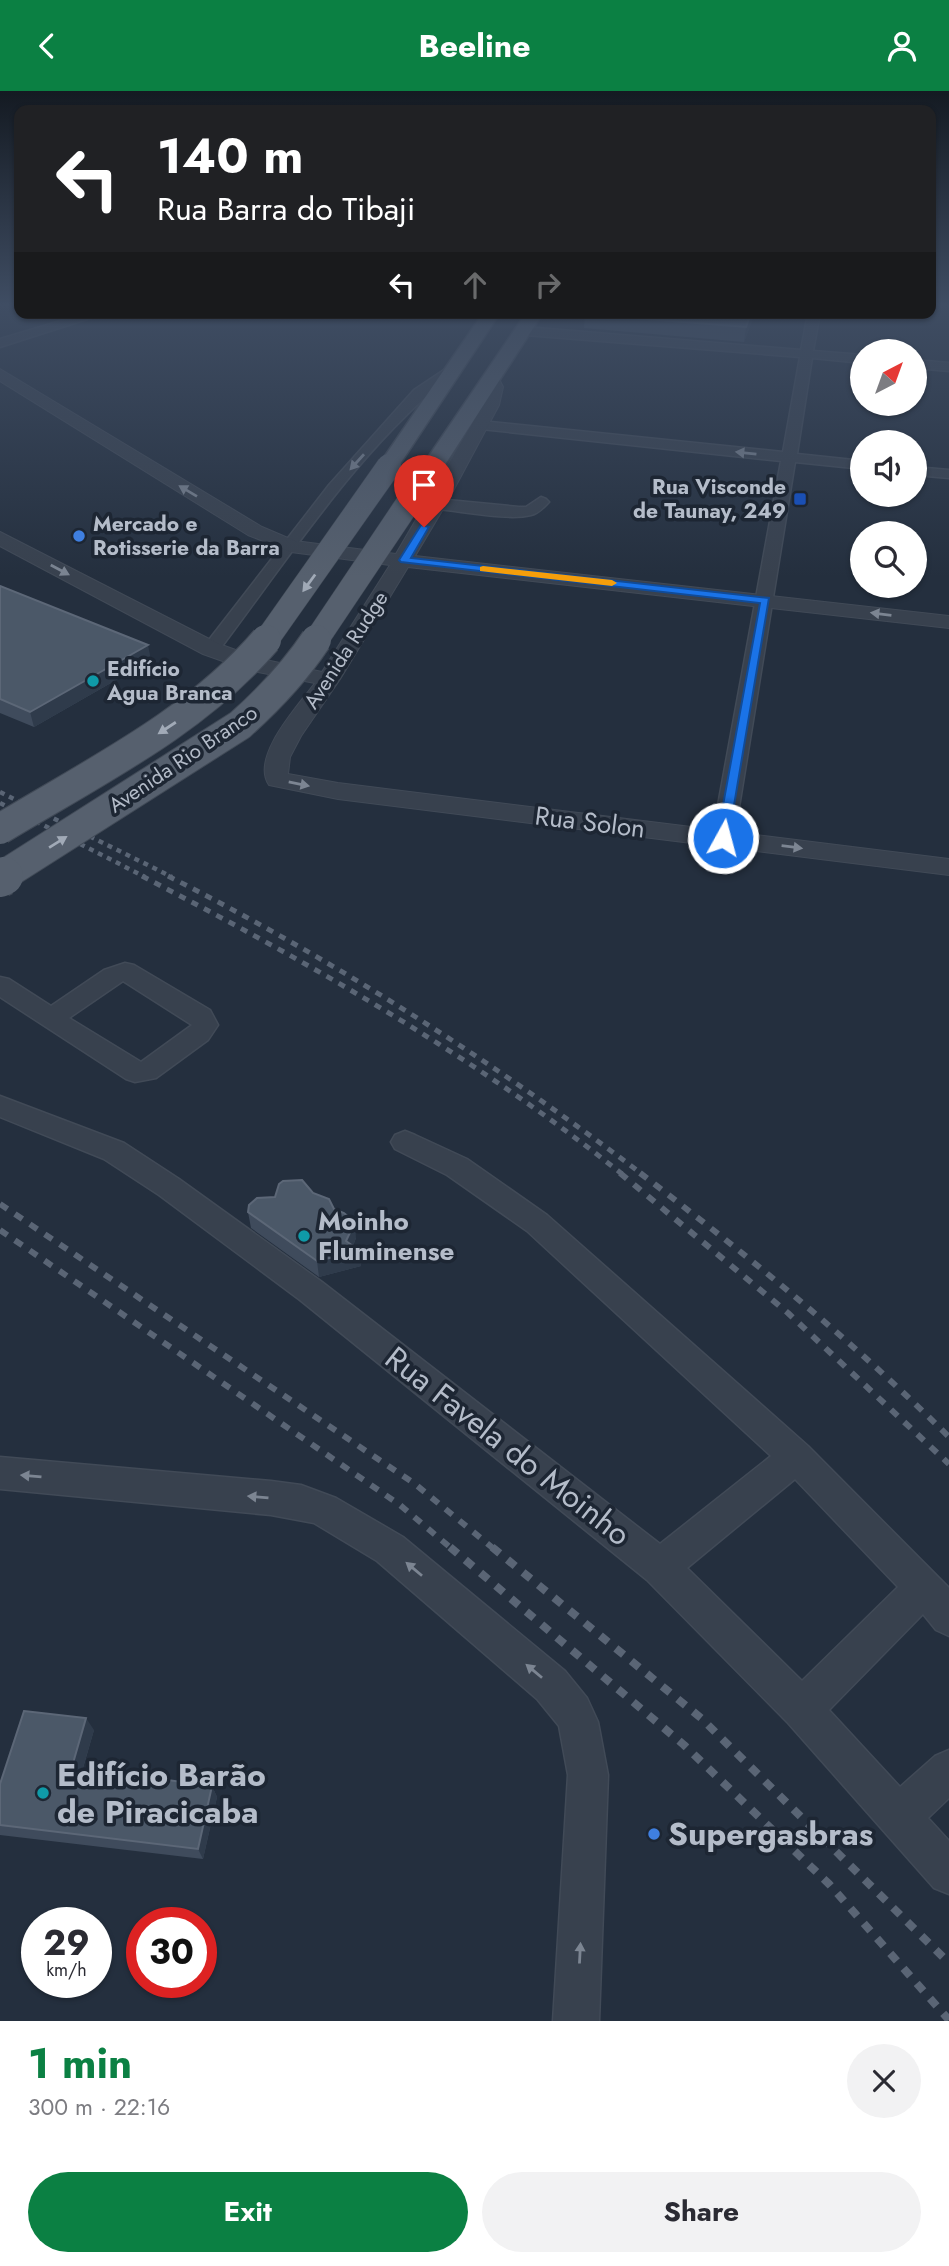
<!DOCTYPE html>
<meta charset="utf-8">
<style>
:root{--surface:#fff;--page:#f2f2f3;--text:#2b2b33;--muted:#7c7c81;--accent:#0b8043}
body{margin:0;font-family:Jost,sans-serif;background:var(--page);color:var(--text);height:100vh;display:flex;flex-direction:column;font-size:26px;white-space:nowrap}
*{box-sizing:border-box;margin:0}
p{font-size:23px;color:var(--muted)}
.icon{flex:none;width:38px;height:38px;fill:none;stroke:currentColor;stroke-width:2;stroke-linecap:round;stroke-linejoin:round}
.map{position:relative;height:1930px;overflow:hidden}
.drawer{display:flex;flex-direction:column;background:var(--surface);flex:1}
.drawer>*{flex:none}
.guide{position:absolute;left:14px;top:14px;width:922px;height:214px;border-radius:14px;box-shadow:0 2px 5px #0004;background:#202124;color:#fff;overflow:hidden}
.needle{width:46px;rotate:41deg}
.controls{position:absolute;left:850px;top:248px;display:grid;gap:14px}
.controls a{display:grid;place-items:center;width:77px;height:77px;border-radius:50%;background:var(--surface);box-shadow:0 2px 5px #0004;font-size:35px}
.speed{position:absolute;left:21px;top:1816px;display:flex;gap:14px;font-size:35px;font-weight:700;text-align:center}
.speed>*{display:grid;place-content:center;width:91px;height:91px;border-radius:50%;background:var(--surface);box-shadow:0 2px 5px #0004;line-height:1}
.speed small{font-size:18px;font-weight:400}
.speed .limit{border:10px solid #d22;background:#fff;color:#111}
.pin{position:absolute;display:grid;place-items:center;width:60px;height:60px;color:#fff;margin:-72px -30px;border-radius:50% 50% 50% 0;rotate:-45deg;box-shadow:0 0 7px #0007}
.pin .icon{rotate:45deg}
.me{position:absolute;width:77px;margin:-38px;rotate:7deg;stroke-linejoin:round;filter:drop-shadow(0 0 5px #0008)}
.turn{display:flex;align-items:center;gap:24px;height:147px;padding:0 28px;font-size:32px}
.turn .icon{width:91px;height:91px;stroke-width:2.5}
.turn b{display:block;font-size:49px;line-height:60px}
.lanes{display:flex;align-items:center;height:66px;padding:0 28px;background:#0003;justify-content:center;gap:35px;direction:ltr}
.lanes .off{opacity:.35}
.round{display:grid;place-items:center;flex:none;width:74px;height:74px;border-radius:37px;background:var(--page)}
.headline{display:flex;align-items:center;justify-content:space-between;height:119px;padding:0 28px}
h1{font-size:42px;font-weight:700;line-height:52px;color:var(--accent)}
.action{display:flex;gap:14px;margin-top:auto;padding:14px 28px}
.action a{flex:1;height:80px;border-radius:42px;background:var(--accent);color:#fff;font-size:28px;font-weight:700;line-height:80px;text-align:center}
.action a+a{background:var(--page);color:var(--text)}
header{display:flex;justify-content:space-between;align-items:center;height:91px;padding:0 28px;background:var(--accent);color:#fff;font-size:32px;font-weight:700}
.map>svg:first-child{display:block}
</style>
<header><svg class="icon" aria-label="back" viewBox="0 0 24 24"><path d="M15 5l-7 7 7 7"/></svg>Beeline<svg class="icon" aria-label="person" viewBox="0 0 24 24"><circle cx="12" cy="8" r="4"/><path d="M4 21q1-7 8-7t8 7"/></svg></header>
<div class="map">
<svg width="949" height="1930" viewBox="0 0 949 1930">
<rect width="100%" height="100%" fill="#242f3e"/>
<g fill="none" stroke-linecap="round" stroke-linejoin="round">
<g stroke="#414a57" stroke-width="3">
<g id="minor">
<polygon points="87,222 106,222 0,256 0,248"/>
<polygon points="808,222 820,222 813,260 863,264 863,272 812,267 797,363 863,370 863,378 795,371 734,747 731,752 715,752 712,747 781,370 481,338 474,334 481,330 783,361 800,266 525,244 519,240 525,236 801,259"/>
<polygon points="915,269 949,272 949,280 915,277"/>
<path d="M 456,271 L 460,272 L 460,278 C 365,348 289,467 217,562 L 205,562 L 202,558 L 205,554 L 329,394 L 414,299 Z"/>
<polygon points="915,376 949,379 949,387 915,384"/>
<path d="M 541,406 L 546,408 L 549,411 C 544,416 538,423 531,424 C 509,430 461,420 437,418 L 429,413 L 437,408 L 519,416 L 526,416 Z"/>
<path d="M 125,872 L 134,874 L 210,919 L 218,934 L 208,949 L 156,987 L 135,991 L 126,988 L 0,906 L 0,886 L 9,888 L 51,915 L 104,879 ZM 123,890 L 192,934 L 141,971 L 69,927 Z"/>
<path d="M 0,1005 L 124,1052 L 179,1088 L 322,1191 L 660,1453 L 771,1365 L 527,1140 L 447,1084 L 395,1058 L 391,1051 L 395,1044 L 405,1040 L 415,1044 L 467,1068 L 547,1124 L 808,1355 L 949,1497 L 949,1545 L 936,1539 L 923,1523 L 829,1619 L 900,1696 L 935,1665 L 949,1659 L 949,1707 L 928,1727 L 949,1750 L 949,1803 L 934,1797 L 788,1632 L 647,1489 L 300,1209 L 159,1104 L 104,1068 L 0,1026 ZM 795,1388 L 898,1496 L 802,1590 L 687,1477 Z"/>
<polygon points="0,1366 271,1390 301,1394 336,1407 403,1446 565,1580 587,1607 598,1631 608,1684 599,1930 553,1930 568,1684 559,1635 537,1608 377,1470 314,1432 271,1424 0,1398"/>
</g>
</g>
<g stroke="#414a57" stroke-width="2">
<path id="tertiary" d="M 0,278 L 262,436 L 295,450 L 396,463 L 483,314 L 487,296 L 484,287 L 487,284 L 497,284 L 503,296 L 499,314 L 446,413 L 415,465 L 949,525 L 949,537 L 408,476 L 340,588 L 301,645 L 290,666 L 288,683 L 338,692 L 949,768 L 949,784 L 338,708 L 269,694 C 250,666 298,615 315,592 L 248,579 L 203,563 L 0,455 L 0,441 L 219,553 L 261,568 L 322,581 L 390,474 L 291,461 L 248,444 L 0,290 Z"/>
</g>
<g stroke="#414a57" stroke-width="3">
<g id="primary">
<polygon points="483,222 500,222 396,379 382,379 378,375"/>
<polygon points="526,222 543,222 439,383 423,383 420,378"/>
</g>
</g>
<use href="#minor" fill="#38414e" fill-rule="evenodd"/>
<use href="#tertiary" fill="#38414e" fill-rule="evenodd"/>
<use href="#primary" fill="#56606e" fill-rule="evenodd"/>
<g stroke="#5a6575" stroke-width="4.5" stroke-dasharray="5 5" stroke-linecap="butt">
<polyline points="0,701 172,786"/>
<polyline points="0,712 145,786"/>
</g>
<g stroke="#5a6575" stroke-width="5" stroke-dasharray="7 7" stroke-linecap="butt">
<path d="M 142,785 C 310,872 474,965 622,1083"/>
<path d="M 168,785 C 336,870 492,970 642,1083"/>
</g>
<g stroke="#5a6575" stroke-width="6" stroke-dasharray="9 9" stroke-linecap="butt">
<polyline points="620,1082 788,1222 949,1373"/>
<path d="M 640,1082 C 747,1164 853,1250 949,1346"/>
<polyline points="0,1113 415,1393 494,1458"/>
<polyline points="0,1139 400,1414 452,1458"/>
</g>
<g stroke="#5a6575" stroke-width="8" stroke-dasharray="10 10" stroke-linecap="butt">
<polyline points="450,1456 684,1654 829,1793 949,1929"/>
<polyline points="492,1456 701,1627 949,1872"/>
</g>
<g stroke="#414a57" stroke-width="25" stroke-linecap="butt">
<g id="primary-bridge-far2">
<polyline points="265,551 389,375"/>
<polyline points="315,551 431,378"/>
</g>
</g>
<g stroke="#414a57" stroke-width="32" stroke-linecap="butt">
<g id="primary-bridge-far1">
<path d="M 0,738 C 92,682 195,632 266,549"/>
<path d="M 1,786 L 240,634 C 269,608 294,582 316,549"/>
</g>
</g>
<g stroke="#414a57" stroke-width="40" stroke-linecap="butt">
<polyline id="primary-bridge" points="0,787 4,785"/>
</g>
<use href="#primary-bridge-far2" stroke="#56606e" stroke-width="24"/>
<use href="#primary-bridge-far1" stroke="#56606e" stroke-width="30"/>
<use href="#primary-bridge" stroke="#56606e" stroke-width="38"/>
</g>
<g fill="#3f4b5c">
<polygon points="585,222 755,222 744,251 584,237"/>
<polygon points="0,495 151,569 34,636 0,622"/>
<polygon points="313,1102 356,1147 353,1155 361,1175 319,1186 251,1137 248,1121"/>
<polygon points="94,1639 81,1684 212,1695 217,1706 203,1768 0,1744 0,1693"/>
</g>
<g fill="#2f3b4b">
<polygon points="751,222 755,222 744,251 746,236"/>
<polygon points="148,554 151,569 34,636 30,621"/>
<polygon points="355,1131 356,1147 350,1162 360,1160 361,1175 319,1186 317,1170 346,1150"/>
<polygon points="86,1627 94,1639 77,1697 69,1686"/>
<polygon points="212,1695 217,1706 203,1768 198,1758"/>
</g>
<g fill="#4b5868" stroke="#5c6777" stroke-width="2">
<polygon points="585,222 751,222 746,236 585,223"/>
<polygon points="0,495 148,554 30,621 0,608"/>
<polygon points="302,1089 313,1102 329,1108 334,1118 344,1122 355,1131 346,1150 360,1160 317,1170 248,1121 249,1114 257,1107 275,1106 279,1093 283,1090"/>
<polygon points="24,1620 86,1627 69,1686 108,1681 212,1695 198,1758 0,1734 0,1693"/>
</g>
<defs><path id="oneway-solid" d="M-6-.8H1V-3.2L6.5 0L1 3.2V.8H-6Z" transform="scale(1.75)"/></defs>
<g fill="#7c8592">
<use href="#oneway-solid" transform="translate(746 362) rotate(-174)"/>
<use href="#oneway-solid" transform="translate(357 371) rotate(132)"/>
<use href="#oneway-solid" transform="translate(188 400) rotate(-149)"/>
<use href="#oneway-solid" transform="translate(60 479) rotate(28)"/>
<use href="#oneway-solid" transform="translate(881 523) rotate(-173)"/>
<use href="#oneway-solid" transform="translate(299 693) rotate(11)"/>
<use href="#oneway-solid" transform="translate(792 756) rotate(7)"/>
<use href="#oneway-solid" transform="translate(31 1385) rotate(-175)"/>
<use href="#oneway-solid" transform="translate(258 1406) rotate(-175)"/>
<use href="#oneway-solid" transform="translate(414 1478) rotate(-140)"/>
<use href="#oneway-solid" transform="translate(534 1580) rotate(-140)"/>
<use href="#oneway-solid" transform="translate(580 1862) rotate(-87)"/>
</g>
<g fill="#a1aab7">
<use href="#oneway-solid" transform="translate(309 492) rotate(126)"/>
<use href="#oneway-solid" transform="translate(167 637) rotate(147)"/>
<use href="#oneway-solid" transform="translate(58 751) rotate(-32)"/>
</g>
<linearGradient id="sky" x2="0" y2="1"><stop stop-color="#141a22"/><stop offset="0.44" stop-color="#3f4d63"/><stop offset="1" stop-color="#3f4d63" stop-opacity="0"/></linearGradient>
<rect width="949" height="486" fill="url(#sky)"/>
<polygon fill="#1a73e8" stroke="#114b97" stroke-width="2" points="421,434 429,436 411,467 769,507 728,750 723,751 717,747 760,512 401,471 399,469"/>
<polygon fill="#f59e0b" points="483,475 612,489 617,492 612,495 480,480 480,476"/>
<rect fill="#1a4fb4" stroke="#1d2633" stroke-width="2.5" x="793" y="401" width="14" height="14" rx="3.5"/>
<g fill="#3f7fe0" stroke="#1d2633" stroke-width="2.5">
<circle cx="79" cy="445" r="7"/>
<circle cx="654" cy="1743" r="7"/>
</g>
<g fill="#0f9aa8" stroke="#1d2633" stroke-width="2.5">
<circle cx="93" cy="590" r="7"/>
<circle cx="304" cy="1145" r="7"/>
<circle cx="43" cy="1702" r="7"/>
</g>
<g text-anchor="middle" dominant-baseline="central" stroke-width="7" stroke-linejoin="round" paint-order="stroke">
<g font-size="21" font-weight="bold" fill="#b4bcc9" stroke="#1d2633" text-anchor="start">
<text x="786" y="396" text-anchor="end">Rua Visconde<tspan x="786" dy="24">de Taunay, 249</tspan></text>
<text x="93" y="433">Mercado e<tspan x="93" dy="24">Rotisserie da Barra</tspan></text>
<text x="107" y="578">Edifício<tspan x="107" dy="24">Agua Branca</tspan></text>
</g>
<g font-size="21" fill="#b4bcc9" stroke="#1d2633">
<text transform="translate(346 559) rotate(-57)">Avenida Rudge</text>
<text transform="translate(183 668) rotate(-34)">Avenida Rio Branco</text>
</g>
<g font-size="26" fill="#b4bcc9" stroke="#1d2633">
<text transform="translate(590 731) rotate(7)">Rua Solon</text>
</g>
<g font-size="26" font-weight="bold" fill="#b4bcc9" stroke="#1d2633" text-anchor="start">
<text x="318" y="1130">Moinho<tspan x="318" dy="30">Fluminense</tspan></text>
</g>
<g font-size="32" fill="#b4bcc9" stroke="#1d2633">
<text transform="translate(508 1355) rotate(38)">Rua Favela do Moinho</text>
</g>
<g font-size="32" font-weight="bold" fill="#b4bcc9" stroke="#1d2633" text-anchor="start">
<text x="57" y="1684">Edifício Barão<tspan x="57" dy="37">de Piracicaba</tspan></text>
<text x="668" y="1743">Supergasbras</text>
</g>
</g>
</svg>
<div class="controls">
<a><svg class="needle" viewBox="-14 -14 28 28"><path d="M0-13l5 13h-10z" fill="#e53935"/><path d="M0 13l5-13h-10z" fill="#7c7c81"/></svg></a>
<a><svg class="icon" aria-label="sound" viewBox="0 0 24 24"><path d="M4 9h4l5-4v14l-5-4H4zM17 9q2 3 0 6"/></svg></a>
<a><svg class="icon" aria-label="search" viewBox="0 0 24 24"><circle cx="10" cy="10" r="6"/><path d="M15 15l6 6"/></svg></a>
</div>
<div class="speed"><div>29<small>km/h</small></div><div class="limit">30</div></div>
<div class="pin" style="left:424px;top:436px;background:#d93025"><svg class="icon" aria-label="arrive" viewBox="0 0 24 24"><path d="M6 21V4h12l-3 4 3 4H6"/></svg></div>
<svg class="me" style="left:723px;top:747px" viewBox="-20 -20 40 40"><circle r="17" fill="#1a73e8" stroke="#fff" stroke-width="3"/><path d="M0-11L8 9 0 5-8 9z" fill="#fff"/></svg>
<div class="guide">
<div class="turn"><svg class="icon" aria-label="left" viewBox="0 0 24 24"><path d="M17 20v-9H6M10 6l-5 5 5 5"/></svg><div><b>140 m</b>Rua Barra do Tibaji</div></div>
<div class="lanes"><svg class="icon" aria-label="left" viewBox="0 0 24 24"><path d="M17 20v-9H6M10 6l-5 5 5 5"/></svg><svg class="icon off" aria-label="ahead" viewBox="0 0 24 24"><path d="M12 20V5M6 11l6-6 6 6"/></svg><svg class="icon off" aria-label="right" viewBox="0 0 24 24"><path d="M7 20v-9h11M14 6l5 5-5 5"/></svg></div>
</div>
</div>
<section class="drawer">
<div class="headline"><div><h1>1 min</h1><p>300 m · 22:16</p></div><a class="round"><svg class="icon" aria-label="close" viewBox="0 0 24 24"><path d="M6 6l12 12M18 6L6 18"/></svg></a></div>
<div class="action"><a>Exit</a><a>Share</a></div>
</section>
